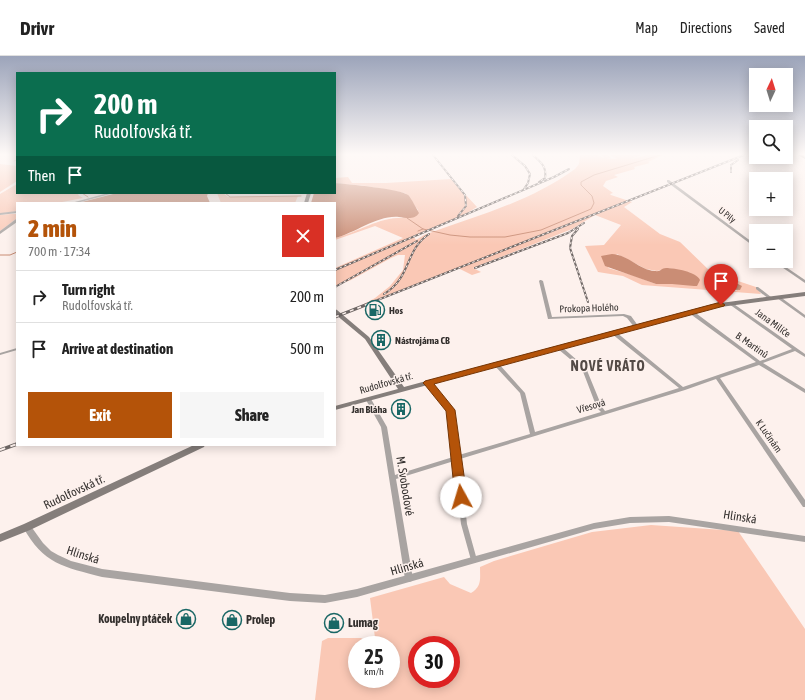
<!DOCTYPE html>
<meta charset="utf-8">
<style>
:root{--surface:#fff;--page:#f6f6f6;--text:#222;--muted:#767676;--line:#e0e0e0;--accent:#b45309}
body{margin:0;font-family:"Asap Condensed",sans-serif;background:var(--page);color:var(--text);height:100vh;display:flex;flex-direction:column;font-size:15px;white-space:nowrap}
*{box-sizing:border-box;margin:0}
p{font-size:13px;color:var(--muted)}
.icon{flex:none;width:22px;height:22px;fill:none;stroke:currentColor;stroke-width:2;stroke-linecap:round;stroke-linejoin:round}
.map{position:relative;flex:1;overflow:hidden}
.sheet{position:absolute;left:16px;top:146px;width:320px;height:244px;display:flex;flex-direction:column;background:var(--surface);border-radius:0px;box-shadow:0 2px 10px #0003}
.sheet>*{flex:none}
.guide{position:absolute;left:16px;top:16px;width:320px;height:122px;border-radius:0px;box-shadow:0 2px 10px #0003;background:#0b6e4f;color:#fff;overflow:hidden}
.needle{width:26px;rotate:4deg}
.controls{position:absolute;left:749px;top:12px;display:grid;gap:8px}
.controls a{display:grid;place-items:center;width:44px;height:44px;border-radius:0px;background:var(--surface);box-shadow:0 2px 10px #0003;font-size:20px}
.speed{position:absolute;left:348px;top:580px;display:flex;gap:8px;font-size:20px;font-weight:700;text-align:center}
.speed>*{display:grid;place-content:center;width:52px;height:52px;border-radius:50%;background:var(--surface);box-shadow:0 2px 10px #0003;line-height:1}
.speed small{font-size:10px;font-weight:400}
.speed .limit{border:6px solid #d22;background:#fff;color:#111}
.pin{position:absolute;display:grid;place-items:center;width:34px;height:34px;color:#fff;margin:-41px -17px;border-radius:50% 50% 50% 0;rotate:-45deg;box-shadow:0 0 4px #0007}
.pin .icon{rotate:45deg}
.me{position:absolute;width:44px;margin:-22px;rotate:354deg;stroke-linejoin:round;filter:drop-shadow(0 0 3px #0008)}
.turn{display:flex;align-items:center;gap:14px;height:84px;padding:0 12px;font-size:18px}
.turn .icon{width:52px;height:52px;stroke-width:2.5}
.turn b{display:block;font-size:28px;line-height:34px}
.then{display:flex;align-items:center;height:38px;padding:0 12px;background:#0003;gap:8px;font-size:15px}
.round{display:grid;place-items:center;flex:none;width:42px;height:42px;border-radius:0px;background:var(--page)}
.overview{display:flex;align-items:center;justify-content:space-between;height:68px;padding:0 12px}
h1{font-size:24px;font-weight:800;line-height:30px;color:var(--accent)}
.primary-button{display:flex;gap:8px;margin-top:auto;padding:8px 12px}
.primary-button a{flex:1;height:46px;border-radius:0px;background:var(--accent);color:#fff;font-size:16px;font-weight:800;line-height:46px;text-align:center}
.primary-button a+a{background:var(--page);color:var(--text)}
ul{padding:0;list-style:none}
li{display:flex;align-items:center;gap:12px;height:52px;padding:0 12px;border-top:1px solid var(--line)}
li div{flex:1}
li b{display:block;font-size:15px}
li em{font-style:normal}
header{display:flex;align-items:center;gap:24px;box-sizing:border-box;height:56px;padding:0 20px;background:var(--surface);border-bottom:1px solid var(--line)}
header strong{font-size:19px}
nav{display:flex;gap:22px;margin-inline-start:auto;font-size:14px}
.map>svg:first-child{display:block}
</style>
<header>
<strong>Drivr</strong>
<nav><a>Map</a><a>Directions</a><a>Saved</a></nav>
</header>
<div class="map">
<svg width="805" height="644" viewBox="0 0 805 644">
<rect width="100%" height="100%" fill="#fdf1ed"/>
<g fill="#fac8b5" fill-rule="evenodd">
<path d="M 580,99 L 598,99 L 604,102 L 601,99 L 608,99 L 611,102 L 606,102 L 617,103 L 610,99 L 641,99 L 632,103 L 647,99 L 663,99 L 648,106 L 650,107 L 634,111 L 635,113 L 614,119 L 618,121 L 606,125 L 603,130 L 613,137 L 610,138 L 611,139 L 632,146 L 624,151 L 660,178 L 680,186 L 711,216 L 756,231 L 761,238 L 642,229 L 623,220 L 598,216 L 585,190 L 604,189 L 621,169 L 595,159 L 572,173 L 473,212 L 481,216 L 472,219 L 458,212 L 355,253 L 375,242 L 390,230 L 403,214 L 405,199 L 398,199 L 391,202 L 351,224 L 335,230 L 335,212 L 403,182 L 375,170 L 335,184 L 335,182 C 362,175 379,160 408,162 L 418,154 L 405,137 L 366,130 L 335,127 L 335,122 L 348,121 L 352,127 L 386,127 L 451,123 L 477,151 L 462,160 L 413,180 L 416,184 L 424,179 C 476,160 530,146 575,113 L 579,108 ZM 617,198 L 646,213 L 657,215 L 668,212 L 691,217 L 677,228 L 656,228 L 632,219 L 608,212 ZM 718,222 L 732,227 L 737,235 L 709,232 L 707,230 Z"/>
<polygon points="0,108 17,110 17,125 0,136"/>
<polygon points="17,128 17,137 79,137 78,139 83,142 57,147 17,147 17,155 0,158 0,138"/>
<polygon points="217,137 223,137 228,141 298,140 295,147 221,147"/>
<polygon points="11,158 16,158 16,163 0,175 0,159"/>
<path d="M 651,469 L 738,475 L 805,573 L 805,644 L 315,644 L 322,585 L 328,582 L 361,582 L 366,585 L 375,582 L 370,542 L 444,521 L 450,528 L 471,537 C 482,530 480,523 480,511 L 494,505 L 592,476 ZM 357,589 L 391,589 L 391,623 L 357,623 ZM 417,589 L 451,589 L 451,623 L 417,623 Z"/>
</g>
<g fill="#ca8d75">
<path d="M 335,127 C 347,128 401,133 408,139 C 410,140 418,155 419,157 C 415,164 406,162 399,161 C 377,159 356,177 335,182 L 335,147 L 311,147 L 314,137 L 335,137 Z"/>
<polygon points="117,137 208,137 207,140 210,147 78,147"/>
<path d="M 612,198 C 629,199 639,214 655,215 C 661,216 661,212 666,212 C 675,212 697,216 700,224 L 697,230 L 694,230 L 672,228 L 656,228 L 605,210 L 601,200 Z"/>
<polygon points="710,222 738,228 742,230 740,234 709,232 707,231 708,223"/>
</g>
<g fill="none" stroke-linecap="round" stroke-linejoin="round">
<g stroke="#ca8d75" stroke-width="1">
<polyline points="14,105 17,104"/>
<polyline points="82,137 88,141"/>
<polyline points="225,137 230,141 301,140"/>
<polyline points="407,162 423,173 450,179 470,181 505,181 541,174 591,153 594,147 592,140 581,129 581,126 594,119 660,99"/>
<polyline points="418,175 423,173"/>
<polyline points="0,199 10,199 17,196"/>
</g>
<g fill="#a9a4a2" fill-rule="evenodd">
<polygon points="667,124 669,124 756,189 756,192 667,126"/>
<polygon points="108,137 114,137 77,147 71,147"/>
<polygon points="17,155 17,157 0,159 0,157"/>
<polygon points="16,163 17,163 17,166 0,178 0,175"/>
<polygon points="773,205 777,205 805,224 805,227"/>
<polygon points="540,224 541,224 543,225 552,261 624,258 631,260 639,271 639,272 635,272 627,262 623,260 548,263 539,225"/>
<polygon points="756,231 758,231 771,241 771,243 769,243 756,233"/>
<polygon points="777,240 779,240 805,259 805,262 777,242"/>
<polygon points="729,246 731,246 805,298 805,301 795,295 763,307 805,333 805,337 759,309 720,322 805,444 805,451 803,451 716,323 685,334 460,403 467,468 477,504 476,506 474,507 472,506 471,504 461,468 454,405 396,423 413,523 412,525 409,526 406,525 405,523 381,371 366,344 367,343 371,343 387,371 395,419 453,401 448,354 426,328 425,327 426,326 430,326 454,354 459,399 530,378 520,337 495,310 495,308 499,308 525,337 535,376 601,356 597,352 582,313 558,293 558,291 562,291 586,312 602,351 605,355 679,332 612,278 612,276 616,276 683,331 756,306 689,257 689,255 693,255 760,305 792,293 729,248"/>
<polygon points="17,292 17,294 0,299 0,297"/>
</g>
<path fill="#a9a4a2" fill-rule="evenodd" d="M 669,460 L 805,480 L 805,486 L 669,466 L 630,467 L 594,473 L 357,541 L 325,547 L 290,545 L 102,521 C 64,511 43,508 23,471 L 24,469 L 27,468 L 30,469 L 43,487 L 51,495 L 58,499 L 71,505 L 102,513 L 290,537 L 325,539 L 357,533 L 594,467 L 630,461 Z"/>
<g fill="#857e7b" fill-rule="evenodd">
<polygon points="307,137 311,137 308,147 304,147"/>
<polygon points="805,236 805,240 713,252 335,354 335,350 398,333 365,283 335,258 335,253 337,254 369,281 404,331 713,248"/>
<polygon points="194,389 205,389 204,391 30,474 0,486 0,478 24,468"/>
</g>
<polygon fill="#554c48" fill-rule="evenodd" points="798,99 804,99 805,103"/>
<g stroke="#6d6664" stroke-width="2">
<g id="rail-far2">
<polyline points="433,99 465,139 466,150 458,160"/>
<polyline points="512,99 525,110 530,118 528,127 524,133"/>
<path d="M 533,99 C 541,106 547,111 545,122 L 539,126"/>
<polyline points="731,116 731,109 738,104"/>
<polyline points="578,173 572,180 570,192 588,246"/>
<polyline points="475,212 568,177 584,167"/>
<polyline points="335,214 554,121 569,113"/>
<polyline points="335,231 417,185"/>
<path d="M 384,238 C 412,221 404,195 429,178"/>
<polyline points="370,247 744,99"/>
</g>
</g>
<g stroke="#6d6664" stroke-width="3">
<polyline id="rail-far1" points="335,261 373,246"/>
</g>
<g stroke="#6d6664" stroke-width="3.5">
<polyline id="rail" points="0,394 17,388"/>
</g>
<use href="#rail-far2" stroke="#fdf1ed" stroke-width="1" stroke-dasharray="2.5" stroke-linecap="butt"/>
<use href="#rail-far1" stroke="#fdf1ed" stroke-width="1.5" stroke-dasharray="4" stroke-linecap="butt"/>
<use href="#rail" stroke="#fdf1ed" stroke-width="2" stroke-dasharray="5.5" stroke-linecap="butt"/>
</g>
<linearGradient id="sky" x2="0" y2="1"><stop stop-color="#9ca4ba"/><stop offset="0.52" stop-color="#fef9f7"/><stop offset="1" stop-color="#fef9f7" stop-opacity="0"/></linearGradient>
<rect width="805" height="189" fill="url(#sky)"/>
<polygon fill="#b45309" stroke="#753606" points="721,246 725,249 724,250 434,328 455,354 467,441 465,444 461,446 457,444 455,441 446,355 425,329 423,327 425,325"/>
<defs>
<g id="fuel-ring" transform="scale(1)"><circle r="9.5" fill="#fdf1ed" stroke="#196765" stroke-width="1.5"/><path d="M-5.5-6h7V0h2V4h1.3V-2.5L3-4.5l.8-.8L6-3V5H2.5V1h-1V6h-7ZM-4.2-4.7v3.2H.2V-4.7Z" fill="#196765"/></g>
<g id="building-ring" transform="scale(1)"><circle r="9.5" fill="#fdf1ed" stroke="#196765" stroke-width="1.5"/><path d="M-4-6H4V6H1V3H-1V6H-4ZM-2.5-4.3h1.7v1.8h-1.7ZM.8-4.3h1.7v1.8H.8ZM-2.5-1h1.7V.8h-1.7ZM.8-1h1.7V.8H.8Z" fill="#196765"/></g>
<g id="shop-ring" transform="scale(1)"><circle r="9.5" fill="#fdf1ed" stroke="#196765" stroke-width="1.5"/><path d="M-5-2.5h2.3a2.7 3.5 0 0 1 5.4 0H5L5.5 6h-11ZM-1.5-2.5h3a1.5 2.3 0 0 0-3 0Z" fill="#196765"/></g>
</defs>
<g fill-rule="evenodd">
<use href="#fuel-ring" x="375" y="254"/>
<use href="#building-ring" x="381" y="284"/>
<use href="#building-ring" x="401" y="353"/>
<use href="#shop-ring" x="186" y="563"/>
<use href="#shop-ring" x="232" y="564"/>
<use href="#shop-ring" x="334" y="567"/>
</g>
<g text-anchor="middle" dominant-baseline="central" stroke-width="3" stroke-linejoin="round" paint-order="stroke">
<g font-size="9" fill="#34302e" stroke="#fdf1ed">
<text transform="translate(727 159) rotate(38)">U Pily</text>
</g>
<g font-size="10" fill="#34302e" stroke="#fdf1ed">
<text transform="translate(589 252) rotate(-2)">Prokopa Holého</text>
<text transform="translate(773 267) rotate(36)">Jana Milíče</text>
<text transform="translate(752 289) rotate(35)">B. Martinů</text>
<text transform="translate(386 327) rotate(-16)">Rudolfovská tř.</text>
<text transform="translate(591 350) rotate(-16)">Vřesová</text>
<text transform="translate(769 380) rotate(55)">K Lučinám</text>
</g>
<g font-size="10" font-weight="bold" fill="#34302e" stroke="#fdf1ed" text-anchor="start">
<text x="389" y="254">Hos</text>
<text x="395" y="284">Nástrojárna CB</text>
<text x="387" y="353" text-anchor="end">Jan Bláha</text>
</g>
<g font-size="12" fill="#34302e" stroke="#fdf1ed">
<text transform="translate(405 430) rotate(81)">M. Svobodové</text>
<text transform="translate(74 436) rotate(-25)">Rudolfovská tř.</text>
<text transform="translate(740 461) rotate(9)">Hlinská</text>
<text transform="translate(83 499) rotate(18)">Hlinská</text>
<text transform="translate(407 511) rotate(-16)">Hlinská</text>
</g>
<g font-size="12" font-weight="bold" fill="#34302e" stroke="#fdf1ed" text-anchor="start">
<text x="172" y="563" text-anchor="end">Koupelny ptáček</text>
<text x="246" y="564">Prolep</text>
<text x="348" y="567">Lumag</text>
</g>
<g font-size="14" font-weight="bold" letter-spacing="1" fill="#534a46" stroke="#fdf1ed">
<text x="608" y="310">NOVÉ VRÁTO</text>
</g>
</g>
</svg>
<div class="controls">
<a><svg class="needle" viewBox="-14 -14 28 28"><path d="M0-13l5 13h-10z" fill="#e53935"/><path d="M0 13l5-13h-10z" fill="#767676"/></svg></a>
<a><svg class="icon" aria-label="search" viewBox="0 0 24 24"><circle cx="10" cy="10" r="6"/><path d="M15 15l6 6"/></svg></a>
<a>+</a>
<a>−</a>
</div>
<div class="speed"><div>25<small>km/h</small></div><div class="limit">30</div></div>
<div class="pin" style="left:721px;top:249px;background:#d93025"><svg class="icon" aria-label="arrive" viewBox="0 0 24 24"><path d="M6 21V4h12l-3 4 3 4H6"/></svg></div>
<svg class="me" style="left:461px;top:441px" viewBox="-20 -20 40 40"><circle r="19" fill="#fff"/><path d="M0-13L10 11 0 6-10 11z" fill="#b45309"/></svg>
<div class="guide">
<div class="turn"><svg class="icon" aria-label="right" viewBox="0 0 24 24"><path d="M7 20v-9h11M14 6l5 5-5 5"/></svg><div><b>200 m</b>Rudolfovská tř.</div></div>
<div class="then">Then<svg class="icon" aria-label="arrive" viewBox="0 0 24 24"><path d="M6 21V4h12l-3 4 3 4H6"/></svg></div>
</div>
<section class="sheet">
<div class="overview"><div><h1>2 min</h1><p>700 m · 17:34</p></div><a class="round" style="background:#d93025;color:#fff"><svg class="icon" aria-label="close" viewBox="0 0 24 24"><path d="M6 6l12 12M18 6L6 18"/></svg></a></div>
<ul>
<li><svg class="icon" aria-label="right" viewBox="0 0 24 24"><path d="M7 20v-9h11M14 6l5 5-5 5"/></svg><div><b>Turn right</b><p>Rudolfovská tř.</p></div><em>200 m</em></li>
<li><svg class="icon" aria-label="arrive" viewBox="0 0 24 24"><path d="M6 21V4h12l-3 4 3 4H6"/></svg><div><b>Arrive at destination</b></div><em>500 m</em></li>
</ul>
<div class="primary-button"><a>Exit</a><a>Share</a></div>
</section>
</div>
